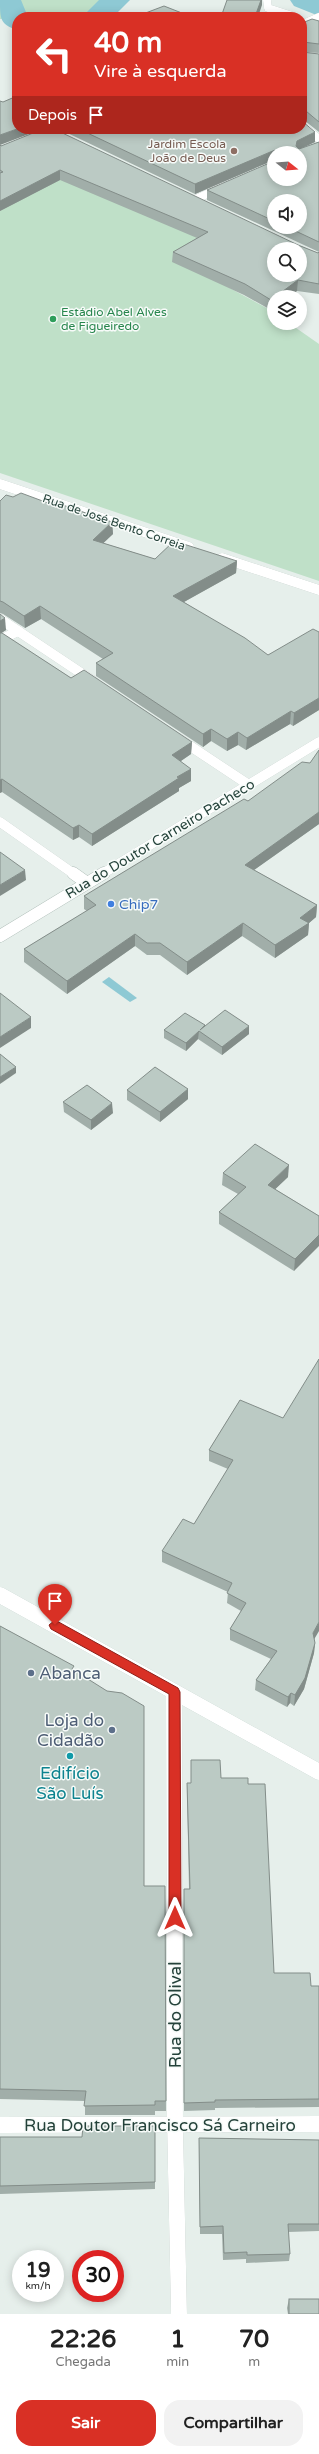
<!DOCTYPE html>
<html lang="pt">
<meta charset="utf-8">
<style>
:root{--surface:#fff;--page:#f2f2f2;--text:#222;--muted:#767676;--accent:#d93025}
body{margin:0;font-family:"Varela Round",sans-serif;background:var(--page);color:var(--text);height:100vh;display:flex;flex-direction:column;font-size:15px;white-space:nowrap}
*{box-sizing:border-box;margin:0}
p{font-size:13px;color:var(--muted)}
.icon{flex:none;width:22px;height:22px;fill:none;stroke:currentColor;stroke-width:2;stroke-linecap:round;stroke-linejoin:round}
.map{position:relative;height:2314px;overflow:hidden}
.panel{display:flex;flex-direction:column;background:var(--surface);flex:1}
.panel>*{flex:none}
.guide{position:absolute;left:12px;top:12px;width:295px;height:122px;border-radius:16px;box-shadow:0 2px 10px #0003;background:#d93025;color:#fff;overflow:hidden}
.needle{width:26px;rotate:107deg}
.controls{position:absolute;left:267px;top:146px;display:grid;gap:8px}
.controls a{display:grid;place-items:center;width:40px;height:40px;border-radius:50%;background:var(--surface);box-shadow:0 2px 10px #0003;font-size:20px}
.speed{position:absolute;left:12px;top:2250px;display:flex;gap:8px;font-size:20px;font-weight:700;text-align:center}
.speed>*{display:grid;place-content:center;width:52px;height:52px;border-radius:50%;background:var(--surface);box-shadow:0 2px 10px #0003;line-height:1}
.speed small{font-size:10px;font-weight:400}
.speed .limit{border:6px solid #d22;background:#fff;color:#111}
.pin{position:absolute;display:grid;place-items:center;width:34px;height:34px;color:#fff;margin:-41px -17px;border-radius:50% 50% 50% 0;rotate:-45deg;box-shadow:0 0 4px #0007}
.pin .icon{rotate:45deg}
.me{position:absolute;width:44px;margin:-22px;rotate:0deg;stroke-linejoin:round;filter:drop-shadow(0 0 3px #0008)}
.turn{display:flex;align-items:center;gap:14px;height:84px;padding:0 16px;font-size:18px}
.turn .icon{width:52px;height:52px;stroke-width:2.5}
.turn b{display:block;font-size:28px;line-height:34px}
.then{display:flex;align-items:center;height:38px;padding:0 16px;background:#0003;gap:8px;font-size:15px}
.eta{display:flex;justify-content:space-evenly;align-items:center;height:68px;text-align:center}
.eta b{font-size:24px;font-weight:800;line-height:28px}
.primary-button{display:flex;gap:8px;margin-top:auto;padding:8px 16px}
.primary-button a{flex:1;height:46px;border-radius:16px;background:var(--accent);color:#fff;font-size:16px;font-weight:800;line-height:46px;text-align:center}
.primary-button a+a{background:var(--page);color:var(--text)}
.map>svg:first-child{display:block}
</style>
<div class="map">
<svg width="319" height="2314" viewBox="0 0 319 2314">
<rect width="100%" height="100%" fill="#e6efeb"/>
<g fill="#bfe0c8">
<polygon points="0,0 106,0 99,10 91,17 17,17 17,19 0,19"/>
<polygon points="0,162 236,228 224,285 274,312 274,323 289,323 319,344 319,581 0,473"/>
</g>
<polygon fill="#8ec9d4" points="109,977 137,998 130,1002 102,982"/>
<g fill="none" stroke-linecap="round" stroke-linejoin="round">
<g fill="#8ec9d4" fill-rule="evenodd">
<path d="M 0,0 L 21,0 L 28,17 L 17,17 L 17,30 C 0,24 0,19 0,0 Z"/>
<polygon points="99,0 130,0 113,17 82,17"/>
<polygon points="290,0 319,0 319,16 294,6"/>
</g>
<g stroke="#a8b8b2" stroke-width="8">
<g id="minor-far3">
<polyline points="267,0 268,8 296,17"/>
<polyline points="302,125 319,139"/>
<polyline points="194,200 222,187"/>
</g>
</g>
<g stroke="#a8b8b2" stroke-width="10">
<g id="minor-far2">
<polyline points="0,619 93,681"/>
<polyline points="0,640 18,631"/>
<polyline points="178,738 249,785"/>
<polyline points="0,822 74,874"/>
<polyline points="102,874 319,742"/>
</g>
</g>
<g stroke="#a8b8b2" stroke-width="13">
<g id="minor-far1">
<polyline points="73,873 87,883"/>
<polyline points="0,936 104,873"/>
</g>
</g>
<g stroke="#a8b8b2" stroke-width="16">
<g id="minor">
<polyline points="174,1692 175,2124 179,2314"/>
<polyline points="0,2125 319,2124"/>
</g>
</g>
<g stroke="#a8b8b2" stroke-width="10">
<g id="tertiary">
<polyline points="0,484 189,547"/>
<polyline points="222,558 319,590"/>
</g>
</g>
<g stroke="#a4bbb3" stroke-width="16">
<polyline id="secondary" points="0,1595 319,1772"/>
</g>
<use href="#minor-far3" stroke="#fff" stroke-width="8"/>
<use href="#minor-far2" stroke="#fff" stroke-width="10"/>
<use href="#minor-far1" stroke="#fff" stroke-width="12"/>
<use href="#minor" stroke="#fff" stroke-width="16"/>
<use href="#tertiary" stroke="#fff" stroke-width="10"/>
<use href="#secondary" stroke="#fff" stroke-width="16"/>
<g stroke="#a8b8b2" stroke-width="8" stroke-linecap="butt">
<polyline id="tertiary-bridge" points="303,24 319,17"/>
</g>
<use href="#tertiary-bridge" stroke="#fff" stroke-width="8"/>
</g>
<g fill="#a1aea9" fill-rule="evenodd">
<polygon points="319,21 319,53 302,52 302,23"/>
<path d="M 302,52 L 319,54 L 319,132 L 305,121 L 302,121 L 315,142 L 299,149 L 319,142 L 319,294 L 297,291 L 274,297 L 274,308 L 271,310 L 244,295 L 172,262 L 173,252 L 197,238 L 60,180 L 0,211 L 0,145 L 298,245 L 318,253 L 319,252 L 207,200 L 207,190 L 300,153 L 274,153 L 274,160 L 195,194 L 59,129 L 302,129 ZM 274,201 L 300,227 L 274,227 Z"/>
<polygon points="13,497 48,503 112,522 113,534 103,543 155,559 237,561 236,573 184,602 268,655 319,632 319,710 293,726 290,724 246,750 238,745 227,751 211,741 203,747 96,676 96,663 103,659 41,619 25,628 3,614 0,613 0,501"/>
<polygon points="0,614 6,630 1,633 71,678 192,742 191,754 181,761 191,781 179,788 179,791 92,846 79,837 73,840 2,792 0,793"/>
<polygon points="319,750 319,824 254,870 317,905 316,917 309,923 308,935 275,958 242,936 187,975 160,955 147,955 135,946 67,994 24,962 24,949 87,911 84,909 84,896 248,801 310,763"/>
<polygon points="205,1026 249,1034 222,1055 198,1039 186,1051 164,1038 164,1030"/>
<polygon points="188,1089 188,1099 160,1122 127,1100 127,1090"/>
<polygon points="63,1102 113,1113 91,1130 64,1112"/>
<polygon points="223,1173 288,1177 275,1189 319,1216 294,1271 219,1224 219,1212 238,1194 222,1185"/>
<polygon points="240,1400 315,1643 314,1653 304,1689 294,1706 290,1703 287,1707 255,1690 256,1680 271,1659 230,1640 230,1629 241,1611 227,1603 228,1592 162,1562 162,1551 194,1524 228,1469 209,1461 209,1450"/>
<polygon points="0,1626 74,1670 144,1886 165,1886 166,2111 155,2111 155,2115 85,2115 85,2101 0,2099"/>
<polygon points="191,1760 221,1778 248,1784 274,1973 311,1986 319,1986 319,2107 215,2108 215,2110 184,2111 184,1889 189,1889 187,1792 187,1783 191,1783"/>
<polygon points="155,2126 155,2189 0,2194 0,2137 82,2137"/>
<polygon points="199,2138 319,2140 319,2231 288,2232 290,2254 289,2261 246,2263 246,2259 223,2260 222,2234 200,2234"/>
<polygon points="289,2299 319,2314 288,2314 287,2308"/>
</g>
<g fill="#838d89">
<polygon points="261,0 262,0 262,5 258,17 249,17"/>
<polygon points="17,129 42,129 0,145 0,135"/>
<polygon points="315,132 315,142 296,151 296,146 297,141"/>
<polygon points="275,150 275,153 274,153 274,160 195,194 195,184"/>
<polygon points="60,170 60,180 0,211 0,201"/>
<polygon points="298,280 297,291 289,297 275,297"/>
<polygon points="274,298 274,308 271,310 271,300"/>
<polygon points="112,522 113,534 94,552 93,540"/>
<polygon points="237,561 236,573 173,608 173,596"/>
<polygon points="40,606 41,619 25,628 24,616"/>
<polygon points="5,618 6,630 0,634 0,621"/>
<polygon points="319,698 319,710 293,726 294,713"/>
<polygon points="291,711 290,724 246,750 247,738"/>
<polygon points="211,729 211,741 203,747 203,734"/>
<polygon points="238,732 238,745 227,751 227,739"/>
<polygon points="192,742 191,754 172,767 172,755"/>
<polygon points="191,769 191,781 179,788 179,791 92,846 92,834 177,777"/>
<polygon points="2,779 2,792 0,793 0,780"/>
<polygon points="319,812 319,824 244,877 245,865"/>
<polygon points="79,825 79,837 73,840 73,828"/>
<polygon points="25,870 26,880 0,896 0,885"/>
<polygon points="317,905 316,917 309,923 308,935 275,958 275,945 300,918"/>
<polygon points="243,923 242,936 187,975 187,962"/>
<polygon points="135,934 135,946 67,994 67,981"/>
<polygon points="31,1017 31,1028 0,1048 0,1037"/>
<polygon points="249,1026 249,1034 222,1055 222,1047"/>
<polygon points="199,1031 198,1039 186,1051 186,1043"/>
<polygon points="16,1067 16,1073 0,1084 0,1077"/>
<polygon points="188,1089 188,1099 160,1122 160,1112"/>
<polygon points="112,1103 113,1113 91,1130 91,1120"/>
<polygon points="289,1165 288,1177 267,1197 268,1185"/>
<polygon points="319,1235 319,1246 294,1271 295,1259"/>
<polygon points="319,1622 319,1631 312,1643 313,1633"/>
<polygon points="315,1643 314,1653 304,1689 294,1706 295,1695"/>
<polygon points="291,1693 290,1703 287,1707 288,1697"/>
</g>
<g fill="#bbcac4" stroke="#838d89" fill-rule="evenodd">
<polygon points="227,0 261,0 256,14 249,17 221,17"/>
<polygon points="164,6 192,17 135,17"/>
<polygon points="312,19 319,21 319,44 303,42 302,43 302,23"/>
<polygon points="302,52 319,54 319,122 306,111 302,111"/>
<polygon points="17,96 17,129 0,135 0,101 3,102"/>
<polygon points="302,121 315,132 297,141 296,146 299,149 319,142 319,242 287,227 300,227 300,201 274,201 274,221 207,190 274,161 274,179 300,179 300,153 279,153 275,150 195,184 79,129 302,129"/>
<path d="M 43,129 L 54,129 L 298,245 L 318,253 L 319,252 L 319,284 L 298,280 L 275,297 L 274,297 L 271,300 L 245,284 L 173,252 L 208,232 L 60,170 L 0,201 L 0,173 L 3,172 L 0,170 L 0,145 L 1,146 ZM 274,249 L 300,249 L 300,275 L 274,275 Z"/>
<polygon points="21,493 48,503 51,501 112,522 93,540 155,559 174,541 237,561 173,596 245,638 268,655 313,629 319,632 319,698 294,713 291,711 247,738 238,732 227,739 211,729 203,734 96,663 113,653 40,606 24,616 3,602 0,601 0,501 6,495 13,497"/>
<polygon points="0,614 5,618 0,621"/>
<polygon points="0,633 2,633 71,678 84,670 192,742 172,755 191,769 177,777 179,778 92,834 79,825 73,828 2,779 0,780"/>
<polygon points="319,750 319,812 245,865 317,905 300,918 309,923 275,945 243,923 187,962 160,943 147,943 135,934 67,981 24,949 96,905 84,896 244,799 248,801 302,762 310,763"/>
<polygon points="0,852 25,870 0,885"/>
<polygon points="0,993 31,1017 0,1037"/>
<polygon points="225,1010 249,1026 222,1047 199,1031 186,1043 164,1030 185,1013 205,1025 200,1030"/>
<polygon points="0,1054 16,1067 0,1077"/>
<polygon points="155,1067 188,1089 160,1112 127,1090"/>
<polygon points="87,1085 112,1103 91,1120 63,1102"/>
<polygon points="255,1144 289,1165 268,1185 319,1216 319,1235 295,1259 219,1212 246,1187 223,1173"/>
<polygon points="319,1359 319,1622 313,1633 315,1643 305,1678 295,1695 291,1693 288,1697 256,1680 277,1651 230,1629 246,1603 227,1593 232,1583 162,1551 183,1519 194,1524 233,1460 209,1450 240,1400 283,1418"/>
<polygon points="0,1626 74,1666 72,1669 107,1691 122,1693 144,1706 144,1886 165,1886 166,2101 155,2101 155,2105 84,2106 86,2091 0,2089"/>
<polygon points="191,1760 220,1760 221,1778 248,1778 248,1784 265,1784 274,1973 310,1973 311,1986 319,1986 319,2099 215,2100 215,2102 184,2103 184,1889 190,1889 187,1783 191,1783"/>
<polygon points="83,2126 155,2126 155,2182 0,2186 0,2137 82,2137"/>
<polygon points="199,2138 319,2140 319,2224 288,2224 290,2254 247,2255 247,2252 224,2253 223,2226 200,2227"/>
<rect x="289" y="2299" width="30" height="15"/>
</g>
<polygon fill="#d93025" stroke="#8d1f18" points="55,1620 178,1688 180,1692 181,1918 179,1922 175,1924 169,1918 169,1694 51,1629 49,1625"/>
<circle fill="#8d6e63" stroke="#f7fbf9" stroke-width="1.5" cx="234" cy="151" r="4"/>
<circle fill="#2e9e5b" stroke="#f7fbf9" stroke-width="1.5" cx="53" cy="319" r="4"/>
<circle fill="#3f7fe0" stroke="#f7fbf9" stroke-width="1.5" cx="111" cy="904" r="4"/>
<g fill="#5c6f8a" stroke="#f7fbf9" stroke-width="1.5">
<circle cx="31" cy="1673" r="4"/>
<circle cx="112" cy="1730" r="4"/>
</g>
<circle fill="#0f9aa8" stroke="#f7fbf9" stroke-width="1.5" cx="70" cy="1756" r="4"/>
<g text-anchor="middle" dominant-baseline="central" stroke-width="3" stroke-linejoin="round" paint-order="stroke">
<g font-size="12" fill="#785e54" stroke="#f7fbf9" text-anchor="end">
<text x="226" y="144">Jardim Escola<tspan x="226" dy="14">João de Deus</tspan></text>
</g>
<g font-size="12" fill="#27864d" stroke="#f7fbf9" text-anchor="start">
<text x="61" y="312">Estádio Abel Alves<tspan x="61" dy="14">de Figueiredo</tspan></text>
</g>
<g font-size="12" fill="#24423a" stroke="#f7fbf9">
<text transform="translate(114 522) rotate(19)">Rua de José Bento Correia</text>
</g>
<g font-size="14" fill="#24423a" stroke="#f7fbf9">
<text transform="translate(160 839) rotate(-31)">Rua do Doutor Carneiro Pacheco</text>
</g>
<g font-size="14" fill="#366cbe" stroke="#f7fbf9" text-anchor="start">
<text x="119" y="904">Chip7</text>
</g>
<g font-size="17" fill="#4e5e75" stroke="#f7fbf9" text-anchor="start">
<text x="39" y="1673">Abanca</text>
<text x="104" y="1720" text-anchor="end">Loja do<tspan x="104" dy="20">Cidadão</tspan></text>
</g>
<g font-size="17" fill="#0d838f" stroke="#f7fbf9">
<text x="70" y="1773">Edifício<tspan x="70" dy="20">São Luís</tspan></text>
</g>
<g font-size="17" fill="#24423a" stroke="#f7fbf9">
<text transform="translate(175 2015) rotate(-90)">Rua do Olival</text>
<text x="160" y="2125">Rua Doutor Francisco Sá Carneiro</text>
</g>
</g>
</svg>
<div class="controls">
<a><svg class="needle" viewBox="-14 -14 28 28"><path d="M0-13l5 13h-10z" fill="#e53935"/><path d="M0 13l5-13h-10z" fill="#767676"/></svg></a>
<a><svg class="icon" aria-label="sound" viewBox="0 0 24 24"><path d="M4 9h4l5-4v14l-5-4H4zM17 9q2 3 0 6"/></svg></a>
<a><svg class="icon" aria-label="search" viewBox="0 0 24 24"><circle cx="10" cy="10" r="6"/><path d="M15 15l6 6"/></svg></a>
<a><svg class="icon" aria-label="layers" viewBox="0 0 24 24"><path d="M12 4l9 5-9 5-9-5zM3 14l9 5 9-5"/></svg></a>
</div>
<div class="speed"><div>19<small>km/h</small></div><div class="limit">30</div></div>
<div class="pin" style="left:55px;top:1625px;background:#d93025"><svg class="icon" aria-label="arrive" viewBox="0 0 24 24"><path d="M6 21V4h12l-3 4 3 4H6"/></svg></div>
<svg class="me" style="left:175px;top:1918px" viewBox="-20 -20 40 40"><path d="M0-17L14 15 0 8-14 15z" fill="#d93025" stroke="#fff" stroke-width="4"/></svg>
<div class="guide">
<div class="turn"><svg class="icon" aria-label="left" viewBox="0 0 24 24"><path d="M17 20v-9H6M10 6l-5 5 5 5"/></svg><div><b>40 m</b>Vire à esquerda</div></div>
<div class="then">Depois<svg class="icon" aria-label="arrive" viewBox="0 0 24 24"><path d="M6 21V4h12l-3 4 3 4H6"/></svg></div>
</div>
</div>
<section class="panel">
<div class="eta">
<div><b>22:26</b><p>Chegada</p></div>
<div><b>1</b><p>min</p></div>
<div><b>70</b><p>m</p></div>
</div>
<div class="primary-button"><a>Sair</a><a>Compartilhar</a></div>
</section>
